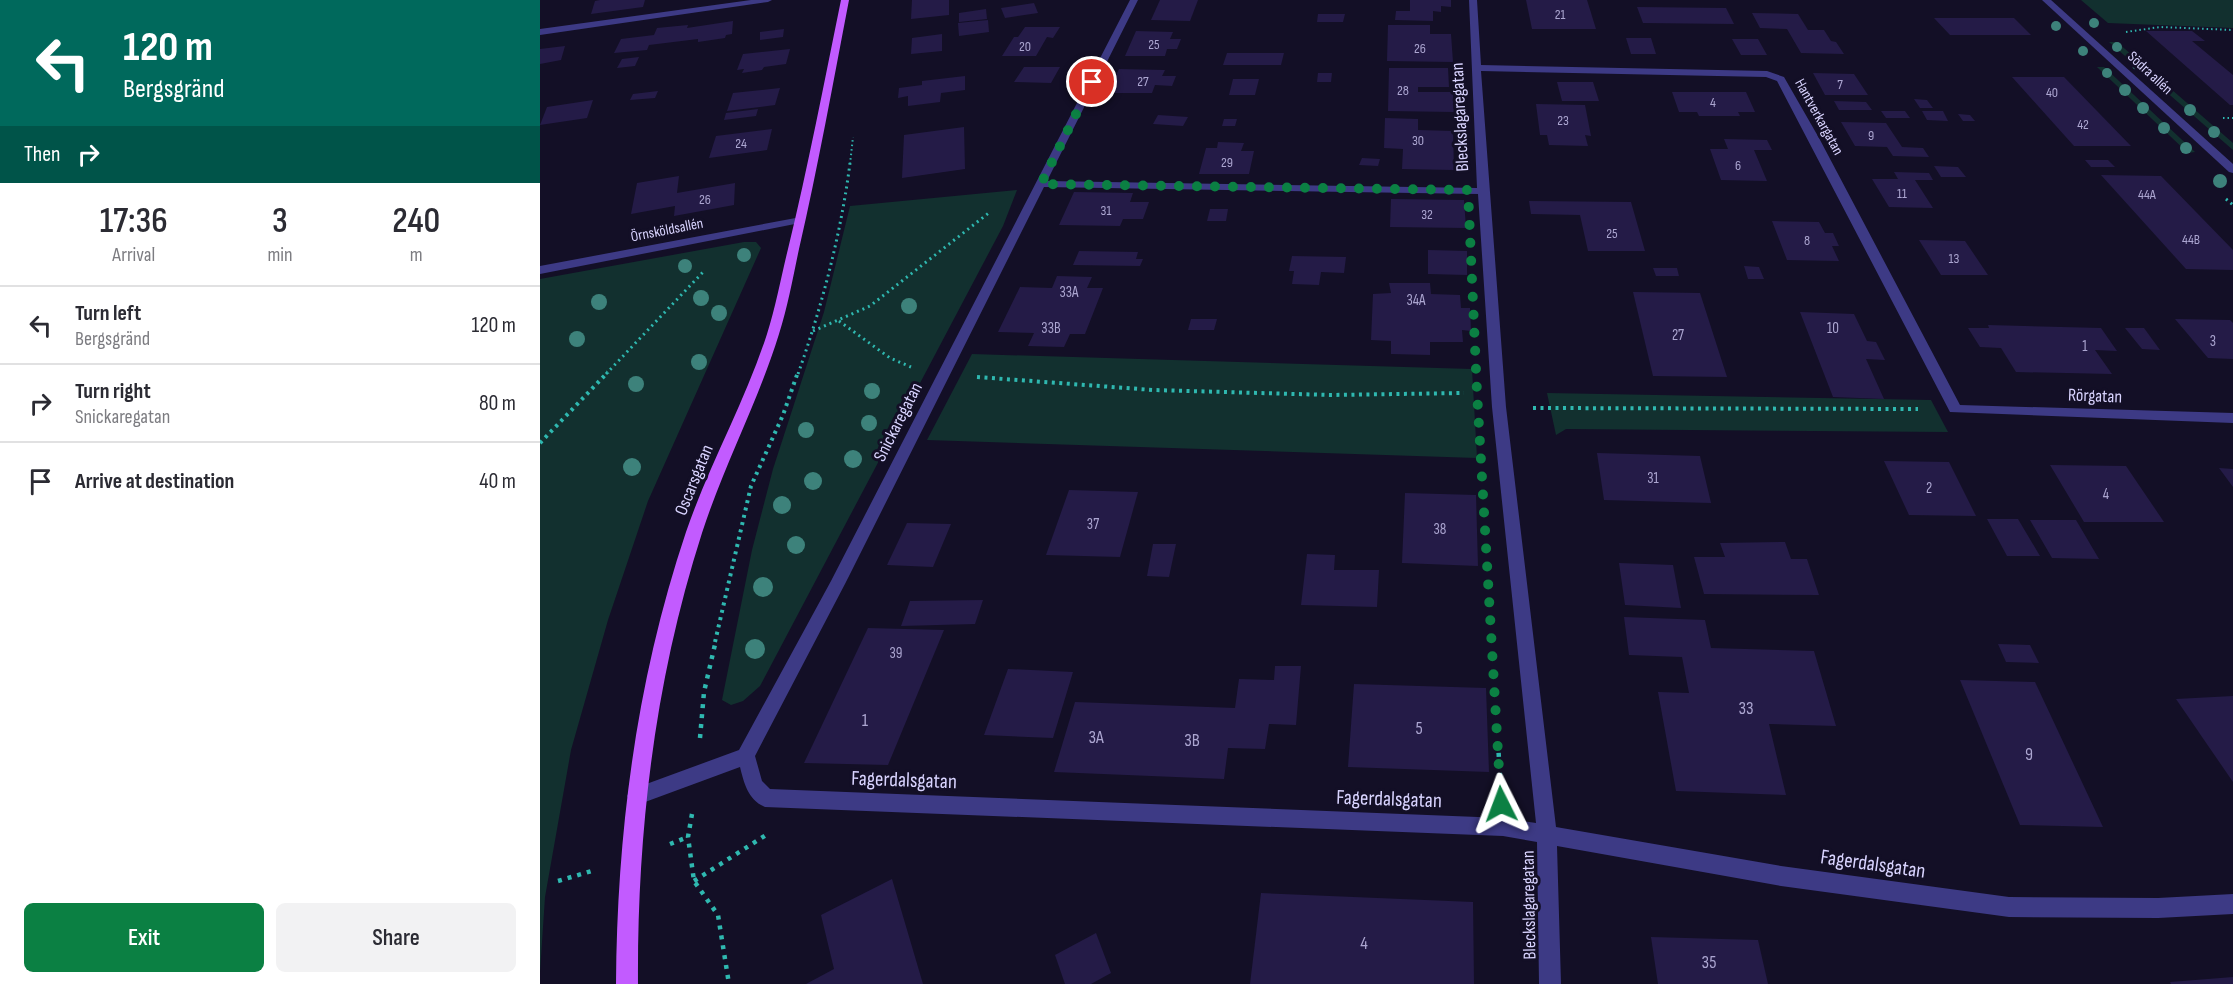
<!DOCTYPE html>
<meta charset="utf-8">
<style>
:root{--surface:#fff;--page:#f2f2f3;--text:#2b2b33;--muted:#7c7c81;--line:#e1e1e2;--accent:#0b8043}
body{margin:0;font-family:"Sofia Sans Condensed",sans-serif;background:var(--page);color:var(--text);height:100vh;display:flex;flex-direction:column;font-size:22px;white-space:nowrap}
*{box-sizing:border-box;margin:0}
p{font-size:20px;color:var(--muted)}
.icon{flex:none;width:33px;height:33px;fill:none;stroke:currentColor;stroke-width:2;stroke-linecap:round;stroke-linejoin:round}
.map{position:relative;flex:1;overflow:hidden}
.details{display:flex;flex-direction:column;background:var(--surface);width:540px}
.details>*{flex:none}
.top-card{background:#00695c;color:#fff;overflow:hidden}
.pin{position:absolute;display:grid;place-items:center;width:51px;height:51px;color:#fff;margin:-26px;border:3px solid #fff;border-radius:50%;box-shadow:0 2px 6px #0007}
.me{position:absolute;width:66px;margin:-33px;rotate:357deg;stroke-linejoin:round;filter:drop-shadow(0 0 4px #0008)}
.turn{display:flex;align-items:center;gap:21px;height:126px;padding:0 24px;font-size:27px}
.turn .icon{width:78px;height:78px;stroke-width:2.5}
.turn b{display:block;font-size:42px;line-height:51px}
.then{display:flex;align-items:center;height:57px;padding:0 24px;background:#0003;gap:12px;font-size:22px}
.eta{display:flex;justify-content:space-evenly;align-items:center;height:102px;text-align:center}
.eta b{font-size:36px;font-weight:600;line-height:42px}
.action{display:flex;gap:12px;margin-top:auto;padding:12px 24px}
.action a{flex:1;height:69px;border-radius:9px;background:var(--accent);color:#fff;font-size:24px;font-weight:600;line-height:69px;text-align:center}
.action a+a{background:var(--page);color:var(--text)}
ul{padding:0;list-style:none}
li{display:flex;align-items:center;gap:18px;height:78px;padding:0 24px;border-top:2px solid var(--line)}
li div{flex:1}
li b{display:block;font-size:22px}
li em{font-style:normal}
main{display:flex;flex:1;min-height:0}
.map>svg:first-child{display:block}
</style>
<main>
<section class="details">
<div class="top-card">
<div class="turn"><svg class="icon" aria-label="left" viewBox="0 0 24 24"><path d="M17 20v-9H6M10 6l-5 5 5 5"/></svg><div><b>120 m</b>Bergsgränd</div></div>
<div class="then">Then<svg class="icon" aria-label="right" viewBox="0 0 24 24"><path d="M7 20v-9h11M14 6l5 5-5 5"/></svg></div>
</div>
<div class="eta">
<div><b>17:36</b><p>Arrival</p></div>
<div><b>3</b><p>min</p></div>
<div><b>240</b><p>m</p></div>
</div>
<ul>
<li><svg class="icon" aria-label="left" viewBox="0 0 24 24"><path d="M17 20v-9H6M10 6l-5 5 5 5"/></svg><div><b>Turn left</b><p>Bergsgränd</p></div><em>120 m</em></li>
<li><svg class="icon" aria-label="right" viewBox="0 0 24 24"><path d="M7 20v-9h11M14 6l5 5-5 5"/></svg><div><b>Turn right</b><p>Snickaregatan</p></div><em>80 m</em></li>
<li><svg class="icon" aria-label="arrive" viewBox="0 0 24 24"><path d="M6 21V4h12l-3 4 3 4H6"/></svg><div><b>Arrive at destination</b></div><em>40 m</em></li>
</ul>
<div class="action"><a>Exit</a><a>Share</a></div>
</section>
<div class="map">
<svg width="1693" height="984" viewBox="0 0 1693 984">
<rect width="100%" height="100%" fill="#130f26"/>
<g fill="#12302f">
<polygon points="1541,0 1693,0 1693,28 1568,23"/>
<polygon points="1569,42 1577,42 1693,143 1693,150"/>
<polygon points="1557,67 1564,67 1655,152 1648,153"/>
<polygon points="477,190 463,226 220,686 203,701 191,705 182,700 212,550 233,469 284,312 310,206"/>
<polygon points="204,242 216,242 221,248 108,501 68,620 31,750 5,897 0,972 0,279"/>
<polygon points="432,354 932,369 937,458 387,440"/>
<polygon points="1007,393 1391,400 1408,432 1026,429 1016,435"/>
</g>
<g fill="#241b47">
<polygon points="60,0 105,0 103,7 51,14 55,1"/>
<polygon points="372,0 409,0 409,15 371,19"/>
<polygon points="620,0 658,0 650,21 611,20"/>
<polygon points="870,0 911,0 911,7 901,6 901,12 893,11 893,21 855,20 856,11 870,11"/>
<polygon points="986,0 1047,0 1056,29 992,29"/>
<polygon points="494,3 498,13 465,18 461,8"/>
<polygon points="1097,7 1186,8 1194,24 1103,23"/>
<polygon points="446,9 447,19 419,22 419,13"/>
<polygon points="1212,13 1258,14 1268,30 1284,30 1291,41 1296,42 1304,54 1261,53 1247,29 1220,28"/>
<polygon points="778,14 805,14 803,22 777,22"/>
<polygon points="1394,18 1474,18 1491,35 1410,35"/>
<polygon points="448,20 449,32 419,36 418,23"/>
<polygon points="193,21 192,34 186,35 185,38 158,42 158,39 109,45 107,50 74,53 81,39 114,35 117,28 148,25 147,28"/>
<polygon points="848,25 890,25 890,34 911,34 913,62 847,61"/>
<polygon points="485,27 520,27 513,38 507,37 496,56 462,56 474,37 478,37"/>
<polygon points="244,29 243,37 220,40 220,32"/>
<polygon points="596,31 633,32 630,39 641,39 637,49 627,49 625,56 585,56"/>
<polygon points="1606,31 1652,31 1665,41 1652,41 1693,75 1693,105 1690,105"/>
<polygon points="402,34 402,51 371,54 372,38"/>
<polygon points="1086,38 1111,38 1116,54 1091,54"/>
<polygon points="1192,39 1218,39 1227,55 1201,55"/>
<polygon points="25,46 21,60 0,64 0,49"/>
<polygon points="250,49 246,64 224,67 222,70 202,73 204,69 197,70 203,54"/>
<polygon points="687,53 744,53 741,65 683,65"/>
<polygon points="99,57 95,66 77,68 82,59"/>
<polygon points="484,67 520,67 511,83 474,82"/>
<polygon points="849,68 908,68 909,87 878,87 878,92 913,92 914,112 848,111"/>
<polygon points="579,69 625,70 622,76 636,76 632,86 615,85 612,93 567,93"/>
<polygon points="778,73 792,73 791,82 777,82"/>
<polygon points="1273,73 1314,74 1328,95 1285,95"/>
<polygon points="425,76 425,90 401,93 400,102 368,106 368,96 358,98 359,88 382,85 382,81"/>
<polygon points="1472,77 1524,77 1591,146 1534,146"/>
<polygon points="693,79 719,79 715,95 689,95"/>
<polygon points="1017,82 1053,82 1059,101 1022,101"/>
<polygon points="240,88 235,105 187,111 193,93"/>
<polygon points="118,91 115,98 90,100 93,94"/>
<polygon points="1132,92 1206,92 1215,112 1198,112 1200,116 1159,116 1157,112 1139,112"/>
<polygon points="1374,99 1387,100 1393,108 1380,108"/>
<polygon points="53,100 47,118 0,125 7,107"/>
<polygon points="1294,101 1326,102 1332,110 1299,110"/>
<polygon points="996,104 1045,105 1051,136 1045,135 1048,146 1009,145 1007,135 1000,135"/>
<polygon points="218,109 216,116 184,120 186,113"/>
<polygon points="1341,111 1365,111 1370,118 1346,118"/>
<polygon points="1382,111 1403,111 1408,121 1387,120"/>
<polygon points="1418,114 1430,115 1435,121 1423,121"/>
<polygon points="618,115 648,117 643,126 613,124"/>
<polygon points="845,118 878,119 878,130 913,131 914,170 862,169 863,149 844,148"/>
<polygon points="684,119 697,119 695,126 682,126"/>
<polygon points="1301,122 1346,123 1362,147 1383,148 1389,157 1353,156 1347,147 1315,146"/>
<polygon points="424,127 425,169 362,178 364,135"/>
<polygon points="232,129 227,150 169,158 176,136"/>
<polygon points="1184,139 1227,140 1232,150 1214,150 1227,181 1181,180 1170,149 1188,149"/>
<polygon points="678,142 704,143 701,151 714,151 709,174 659,174 666,148 677,148"/>
<polygon points="822,158 840,159 838,166 819,165"/>
<polygon points="1545,160 1568,160 1575,167 1551,167"/>
<polygon points="1394,166 1418,167 1426,177 1401,177"/>
<polygon points="1354,172 1389,173 1393,180 1375,180 1393,208 1349,207 1332,179 1358,179"/>
<polygon points="1561,175 1621,176 1693,250 1693,270 1646,269"/>
<polygon points="139,176 137,193 195,183 194,205 134,216 135,206 91,214 97,183"/>
<polygon points="534,192 593,193 590,202 609,202 603,219 583,219 580,226 519,225"/>
<polygon points="851,199 924,200 926,228 850,227"/>
<polygon points="989,201 1091,202 1105,251 1048,251 1040,215 991,214"/>
<polygon points="670,209 688,209 686,221 667,221"/>
<polygon points="1232,221 1279,222 1285,233 1293,233 1299,246 1292,246 1299,261 1247,260"/>
<polygon points="1379,240 1425,241 1448,275 1401,275"/>
<polygon points="888,250 927,251 927,275 888,274"/>
<polygon points="539,251 598,252 596,259 603,259 600,266 533,265"/>
<polygon points="752,256 806,257 804,273 781,272 779,285 752,284 754,271 749,271"/>
<polygon points="1204,266 1219,267 1224,279 1208,279"/>
<polygon points="1113,268 1137,268 1139,276 1116,276"/>
<polygon points="517,276 552,277 547,288 563,288 545,334 530,334 524,347 488,346 494,333 458,332 480,287 512,288"/>
<polygon points="849,283 890,283 891,294 920,295 921,308 930,308 931,331 922,330 923,342 890,342 890,355 851,354 851,341 831,340 833,294 851,293"/>
<polygon points="1093,292 1160,293 1187,377 1113,376"/>
<polygon points="1260,312 1314,314 1327,341 1336,342 1345,360 1326,359 1344,399 1293,397"/>
<polygon points="651,319 677,319 674,330 648,330"/>
<polygon points="1635,319 1690,320 1693,323 1693,359 1668,358"/>
<polygon points="1448,325 1561,328 1577,351 1555,350 1572,374 1476,372 1461,348 1440,347 1428,328 1449,328"/>
<polygon points="1585,328 1604,328 1620,350 1602,349"/>
<polygon points="1057,453 1160,456 1171,503 1064,500"/>
<polygon points="1344,461 1409,462 1436,516 1369,515"/>
<polygon points="1510,465 1586,466 1624,522 1544,522"/>
<polygon points="1679,468 1693,469 1693,487"/>
<polygon points="529,490 598,492 580,557 506,555"/>
<polygon points="865,493 936,495 938,566 862,563"/>
<polygon points="1447,519 1478,519 1500,556 1467,556"/>
<polygon points="1490,520 1536,520 1559,559 1512,558"/>
<polygon points="367,523 411,524 393,567 347,565"/>
<polygon points="1245,542 1251,559 1267,559 1279,595 1164,594 1154,557 1185,557 1180,543"/>
<polygon points="613,544 636,544 629,577 607,576"/>
<polygon points="767,554 795,555 794,570 839,570 837,607 761,605"/>
<polygon points="1079,563 1133,565 1141,608 1085,605"/>
<polygon points="443,600 435,624 361,626 370,601"/>
<polygon points="1084,617 1165,620 1171,648 1274,651 1296,726 1229,724 1246,795 1136,791 1118,692 1149,693 1142,657 1089,655"/>
<polygon points="328,628 404,630 348,765 264,763"/>
<polygon points="1458,644 1490,645 1499,663 1466,662"/>
<polygon points="735,666 761,666 756,725 729,724 725,749 688,748 684,779 514,772 535,702 695,708 699,679 734,680"/>
<polygon points="468,669 533,672 513,738 444,735"/>
<polygon points="1420,680 1495,682 1563,827 1480,825"/>
<polygon points="814,684 946,688 949,772 808,767"/>
<polygon points="1693,696 1693,782 1636,699"/>
<polygon points="352,879 383,984 266,984 294,969 281,915"/>
<polygon points="721,893 933,902 934,984 710,984"/>
<polygon points="556,933 571,973 551,984 525,984 515,955"/>
<polygon points="1111,937 1218,940 1228,984 1118,984"/>
<polygon points="1693,977 1693,984 1631,984 1630,982"/>
</g>
<g fill="none" stroke-linecap="round" stroke-linejoin="round">
<g stroke="#2fb8b0" stroke-width="2" stroke-dasharray="1.5 3" stroke-linecap="butt">
<polyline points="1586,32 1620,27 1693,30"/>
<polyline points="1683,118 1693,118"/>
<polyline points="310,164 313,137"/>
</g>
<g stroke="#2fb8b0" stroke-width="3" stroke-dasharray="2 4" stroke-linecap="butt">
<polyline points="1686,199 1693,205"/>
<polyline points="299,321 350,358 371,367"/>
<polyline points="273,331 330,306 450,212"/>
<polyline points="66,374 165,270"/>
<path d="M 258,374 C 282,306 301,234 310,163"/>
</g>
<g stroke="#2fb8b0" stroke-width="4" stroke-dasharray="3 4.5" stroke-linecap="butt">
<polyline points="437,377 613,390 791,395 924,393"/>
<polyline points="993,408 1378,409"/>
<polyline points="0,443 68,372"/>
<polyline points="175,642 211,486 243,415 258,372"/>
</g>
<g stroke="#2fb8b0" stroke-width="4.5" stroke-dasharray="4 6" stroke-linecap="butt">
<polyline points="160,738 164,692 176,640"/>
<polyline points="958,743 961,793"/>
<polyline points="152,814 148,837 154,881 178,915 189,984"/>
<polyline points="130,844 148,837"/>
<polyline points="18,881 55,870"/>
<polyline points="154,881 226,835"/>
</g>
<g fill="#3d3a85" fill-rule="evenodd">
<polygon points="211,0 232,0 228,2 0,35 0,29"/>
<path d="M 590,0 L 598,0 L 507,181 L 937,188 L 929,0 L 937,0 L 941,65 L 1227,71 L 1244,77 L 1279,138 L 1420,405 L 1693,413 L 1693,423 L 1410,412 L 1237,81 L 1226,77 L 941,71 L 966,407 L 1016,827 L 1241,866 L 1469,897 L 1618,898 L 1693,894 L 1693,914 L 1618,918 L 1469,917 L 1241,886 L 1017,846 L 1021,984 L 999,984 L 997,842 L 963,836 L 225,807 C 208,800 204,783 200,767 L 97,805 L 90,802 L 87,796 L 90,790 L 199,750 L 291,581 ZM 504,187 L 938,194 L 952,407 L 996,823 L 963,818 L 230,789 L 222,781 L 215,756 L 306,582 Z"/>
<polygon points="1502,0 1511,0 1693,164 1693,173 1689,172"/>
<polygon points="261,217 265,218 265,222 0,274 0,266"/>
</g>
<path fill="#c25bff" fill-rule="evenodd" d="M 301,0 L 309,0 C 293,83 278,167 259,249 C 253,277 248,306 239,334 C 218,402 184,465 162,533 C 115,679 97,831 98,984 L 76,984 C 77,830 97,678 146,532 C 169,465 205,402 227,334 C 236,306 241,277 248,249 C 268,167 284,83 301,0 Z"/>
</g>
<g fill="#3d827b">
<circle cx="1554" cy="23" r="5"/>
<circle cx="1516" cy="26" r="5"/>
<circle cx="1577" cy="47" r="5"/>
<circle cx="1543" cy="51" r="5"/>
<circle cx="1597" cy="65" r="5"/>
<circle cx="1567" cy="73" r="5"/>
<circle cx="1620" cy="84" r="5"/>
<circle cx="1585" cy="90" r="6"/>
<circle cx="1603" cy="108" r="6"/>
<circle cx="1650" cy="110" r="6"/>
<circle cx="1624" cy="128" r="6"/>
<circle cx="1674" cy="132" r="6"/>
<circle cx="1646" cy="148" r="6"/>
<circle cx="1680" cy="181" r="7"/>
<circle cx="204" cy="255" r="7"/>
<circle cx="145" cy="266" r="7"/>
<circle cx="161" cy="298" r="8"/>
<circle cx="59" cy="302" r="8"/>
<circle cx="369" cy="306" r="8"/>
<circle cx="179" cy="313" r="8"/>
<circle cx="37" cy="339" r="8"/>
<circle cx="159" cy="362" r="8"/>
<circle cx="96" cy="384" r="8"/>
<circle cx="332" cy="391" r="8"/>
<circle cx="329" cy="423" r="8"/>
<circle cx="266" cy="430" r="8"/>
<circle cx="313" cy="459" r="9"/>
<circle cx="92" cy="467" r="9"/>
<circle cx="273" cy="481" r="9"/>
<circle cx="242" cy="505" r="9"/>
<circle cx="256" cy="545" r="9"/>
<circle cx="223" cy="587" r="10"/>
<circle cx="215" cy="649" r="10"/>
</g>
<g fill="none" stroke-linecap="round" stroke-linejoin="round">
<polyline stroke="#0b8043" stroke-width="10" stroke-dasharray="0 18" points="552,82 501,184 928,190 937,392 961,804"/>
</g>
<g text-anchor="middle" dominant-baseline="central" stroke-width="6" stroke-linejoin="round" paint-order="stroke">
<g font-size="14" fill="#aca6d1">
<text x="1020" y="14">21</text>
<text x="614" y="44">25</text>
<text x="485" y="46">20</text>
<text x="880" y="48">26</text>
<text x="603" y="81">27</text>
<text x="1300" y="84">7</text>
<text x="863" y="90">28</text>
<text x="1512" y="92">40</text>
<text x="1173" y="102">4</text>
<text x="1023" y="120">23</text>
<text x="1543" y="124">42</text>
<text x="1331" y="135">9</text>
<text x="878" y="140">30</text>
<text x="201" y="143">24</text>
<text x="687" y="162">29</text>
<text x="1198" y="165">6</text>
<text x="1362" y="193">11</text>
<text x="1607" y="194">44A</text>
<text x="165" y="199">26</text>
<text x="566" y="210">31</text>
<text x="887" y="214">32</text>
<text x="1072" y="233">25</text>
<text x="1651" y="239">44B</text>
<text x="1267" y="240">8</text>
<text x="1414" y="258">13</text>
</g>
<g font-size="15" fill="#d9d4ff" stroke="#130f26">
<text transform="translate(1610 73) rotate(43)">Södra allén</text>
<text transform="translate(1279 117) rotate(61)">Hantverkargatan</text>
<text transform="translate(127 230) rotate(-11)">Örnsköldsallén</text>
</g>
<g font-size="15" fill="#aca6d1">
<text x="529" y="292">33A</text>
<text x="876" y="300">34A</text>
<text x="511" y="328">33B</text>
<text x="1293" y="328">10</text>
<text x="1138" y="335">27</text>
<text x="1673" y="341">3</text>
<text x="1545" y="346">1</text>
<text x="1113" y="478">31</text>
<text x="1389" y="488">2</text>
<text x="1566" y="494">4</text>
<text x="553" y="524">37</text>
<text x="900" y="529">38</text>
<text x="356" y="653">39</text>
</g>
<g font-size="18" fill="#d9d4ff" stroke="#130f26">
<text transform="translate(920 117) rotate(-93)">Bleckslagaregatan</text>
<text transform="translate(1555 396) rotate(2)">Rörgatan</text>
<text transform="translate(358 422) rotate(-63)">Snickaregatan</text>
<text transform="translate(154 480) rotate(-68)">Oscarsgatan</text>
<text transform="translate(989 905) rotate(-91)">Bleckslagaregatan</text>
</g>
<g font-size="18" fill="#aca6d1">
<text x="1206" y="708">33</text>
<text x="325" y="720">1</text>
<text x="879" y="728">5</text>
<text x="556" y="737">3A</text>
<text x="652" y="740">3B</text>
<text x="1489" y="754">9</text>
<text x="824" y="943">4</text>
<text x="1169" y="962">35</text>
</g>
<g font-size="21" fill="#d9d4ff" stroke="#130f26">
<text transform="translate(364 780) rotate(2)">Fagerdalsgatan</text>
<text transform="translate(849 799) rotate(2)">Fagerdalsgatan</text>
<text transform="translate(1333 864) rotate(8)">Fagerdalsgatan</text>
</g>
</g>
</svg>
<div class="pin" style="left:552px;top:82px;background:#d93025"><svg class="icon" aria-label="arrive" viewBox="0 0 24 24"><path d="M6 21V4h12l-3 4 3 4H6"/></svg></div>
<svg class="me" style="left:961px;top:804px" viewBox="-20 -20 40 40"><path d="M0-17L14 15 0 8-14 15z" fill="#0b8043" stroke="#fff" stroke-width="4"/></svg>
</div>
</main>
